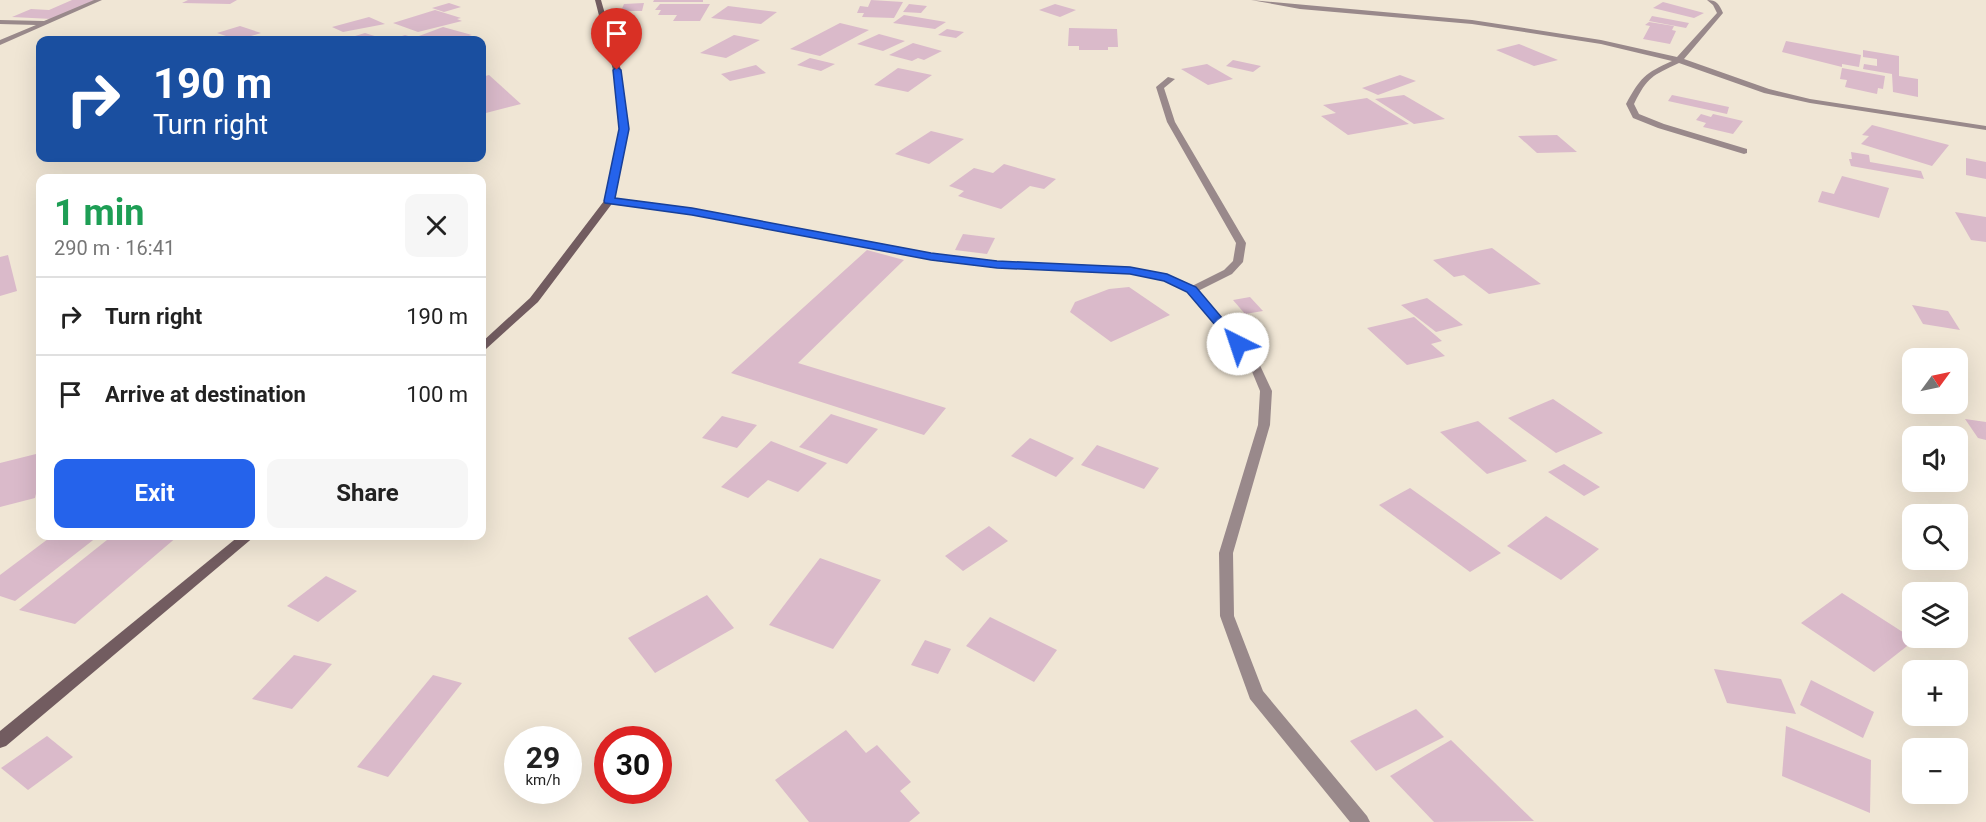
<!DOCTYPE html>
<meta charset="utf-8">
<style>
:root{--surface:#fff;--page:#f6f6f6;--text:#222;--muted:#767676;--line:#e0e0e0;--accent:#2563eb}
body{margin:0;font-family:Roboto,sans-serif;background:var(--page);color:var(--text);height:100vh;display:flex;flex-direction:column;font-size:22px;white-space:nowrap}
*{box-sizing:border-box;margin:0}
p{font-size:20px;color:var(--muted)}
.icon{flex:none;width:33px;height:33px;fill:none;stroke:currentColor;stroke-width:2;stroke-linecap:round;stroke-linejoin:round}
.map{position:relative;flex:1;overflow:hidden}
.panel{position:absolute;left:36px;top:174px;width:450px;height:366px;display:flex;flex-direction:column;background:var(--surface);border-radius:12px;box-shadow:0 6px 24px #0002}
.panel>*{flex:none}
.guide{position:absolute;left:36px;top:36px;width:450px;height:126px;border-radius:12px;box-shadow:0 6px 24px #0002;background:#1a4fa0;color:#fff;overflow:hidden}
.needle{width:39px;rotate:57deg}
.buttons{position:absolute;left:1902px;top:348px;display:grid;gap:12px}
.buttons a{display:grid;place-items:center;width:66px;height:66px;border-radius:12px;background:var(--surface);box-shadow:0 6px 24px #0002;font-size:30px}
.speed{position:absolute;left:504px;top:726px;display:flex;gap:12px;font-size:30px;font-weight:700;text-align:center}
.speed>*{display:grid;place-content:center;width:78px;height:78px;border-radius:50%;background:var(--surface);box-shadow:0 6px 24px #0002;line-height:1}
.speed small{font-size:15px;font-weight:400}
.speed .limit{border:9px solid #d22;background:#fff;color:#111}
.pin{position:absolute;display:grid;place-items:center;width:51px;height:51px;color:#fff;margin:-62px -26px;border-radius:50% 50% 50% 0;rotate:-45deg;box-shadow:0 0 6px #0007}
.pin .icon{rotate:45deg}
.me{position:absolute;width:66px;margin:-33px;rotate:319deg;stroke-linejoin:round;filter:drop-shadow(0 0 4px #0008)}
.turn{display:flex;align-items:center;gap:21px;height:126px;padding:0 18px;font-size:27px}
.turn .icon{width:78px;height:78px;stroke-width:2.5}
.turn b{display:block;font-size:42px;line-height:51px}
.round{display:grid;place-items:center;flex:none;width:63px;height:63px;border-radius:12px;background:var(--page)}
.overview{display:flex;align-items:center;justify-content:space-between;height:102px;padding:0 18px}
h1{font-size:36px;font-weight:700;line-height:45px;color:#1e9e55}
.cta{display:flex;gap:12px;margin-top:auto;padding:12px 18px}
.cta a{flex:1;height:69px;border-radius:12px;background:var(--accent);color:#fff;font-size:24px;font-weight:700;line-height:69px;text-align:center}
.cta a+a{background:var(--page);color:var(--text)}
ul{padding:0;list-style:none}
li{display:flex;align-items:center;gap:18px;height:78px;padding:0 18px;border-top:2px solid var(--line)}
li div{flex:1}
li b{display:block;font-size:22px}
li em{font-style:normal}
.map>svg:first-child{display:block}
</style>
<div class="map">
<svg width="1986" height="822" viewBox="0 0 1986 822">
<rect width="100%" height="100%" fill="#f0e6d5"/>
<g fill="#dabaca">
<polygon points="72,0 95,0 52,19 12,17 31,9 49,10"/>
<polygon points="188,0 237,0 230,4 182,3"/>
<polygon points="654,0 703,0 703,2 653,2"/>
<polygon points="871,0 903,2 894,18 862,17 864,13 857,13 860,6 868,7"/>
<polygon points="1663,2 1704,13 1694,18 1653,8"/>
<polygon points="449,3 461,7 444,12 432,8"/>
<polygon points="644,3 642,11 621,11 624,4"/>
<polygon points="660,4 710,4 700,21 673,21 677,15 658,15 661,10 655,10"/>
<polygon points="909,4 927,6 921,13 903,12"/>
<polygon points="1055,4 1076,10 1060,17 1039,10"/>
<polygon points="728,6 777,12 761,24 711,18"/>
<polygon points="435,10 461,18 457,19 462,21 418,32 393,23"/>
<polygon points="904,15 946,22 935,29 893,23"/>
<polygon points="1652,16 1689,23 1686,28 1649,21"/>
<polygon points="369,17 385,24 343,32 332,27"/>
<polygon points="1649,22 1674,26 1672,30 1676,31 1670,44 1643,39 1650,26 1645,25"/>
<polygon points="840,23 869,30 820,56 790,49"/>
<polygon points="240,26 261,33 238,40 217,33"/>
<polygon points="443,27 472,35 458,40 436,40 419,36"/>
<polygon points="1069,28 1117,29 1118,47 1108,47 1108,50 1079,50 1079,46 1068,46"/>
<polygon points="947,29 964,32 956,38 938,35"/>
<polygon points="365,33 381,38 342,40"/>
<polygon points="879,34 905,41 883,51 857,44"/>
<polygon points="405,35 421,40 390,40"/>
<polygon points="734,35 760,40 726,58 700,53"/>
<polygon points="1786,41 1861,55 1859,67 1842,64 1842,67 1782,52"/>
<polygon points="913,43 942,51 924,60 918,58 912,61 889,55"/>
<polygon points="1519,44 1558,60 1534,66 1496,50"/>
<polygon points="1863,50 1899,56 1899,76 1918,79 1918,97 1893,92 1892,74 1863,69 1864,64 1877,66 1877,59 1863,57"/>
<polygon points="810,58 835,64 821,71 797,65"/>
<polygon points="1233,60 1261,66 1253,72 1226,66"/>
<polygon points="1207,64 1233,79 1208,85 1181,69"/>
<polygon points="756,65 766,73 730,81 721,74"/>
<polygon points="898,68 932,75 908,92 874,85"/>
<polygon points="1842,68 1885,76 1883,89 1878,88 1877,94 1845,87 1847,80 1840,79"/>
<polygon points="489,75 521,104 482,114 482,77"/>
<polygon points="1400,75 1416,81 1378,95 1362,88"/>
<polygon points="1404,95 1445,119 1414,124 1375,99"/>
<polygon points="1672,95 1729,107 1727,114 1668,101"/>
<polygon points="1367,98 1409,124 1348,135 1321,116 1336,113 1323,105"/>
<polygon points="1701,114 1711,117 1713,114 1743,121 1733,134 1703,127 1706,123 1696,120"/>
<polygon points="1872,125 1949,145 1932,166 1861,144 1869,136 1862,135"/>
<polygon points="931,131 964,139 929,164 895,154"/>
<polygon points="1557,135 1577,152 1537,153 1518,136"/>
<polygon points="1851,152 1869,155 1870,162 1921,171 1924,179 1851,166 1849,159 1852,159"/>
<polygon points="1966,158 1986,162 1986,179 1966,175"/>
<polygon points="1004,164 1056,179 1044,189 1030,186 1001,209 958,196 964,191 949,186 974,168 993,173"/>
<polygon points="1842,176 1889,188 1879,218 1818,202 1822,191 1834,194"/>
<polygon points="1955,212 1986,217 1986,242 1971,240"/>
<polygon points="963,234 995,238 987,254 955,250"/>
<polygon points="1492,248 1541,284 1489,294 1464,275 1454,277 1433,260"/>
<polygon points="867,250 904,260 798,363 946,408 924,435 731,373"/>
<polygon points="8,255 17,291 0,296 0,257"/>
<polygon points="1129,287 1170,315 1111,342 1070,312 1075,302 1109,289"/>
<polygon points="1250,297 1263,311 1245,314 1233,300"/>
<polygon points="1427,298 1463,325 1436,332 1401,305"/>
<polygon points="1912,305 1948,311 1960,330 1923,324"/>
<polygon points="1414,317 1442,341 1431,344 1445,356 1407,365 1367,328"/>
<polygon points="1553,399 1603,433 1556,453 1508,418"/>
<polygon points="831,414 878,429 847,464 799,447"/>
<polygon points="722,416 757,425 737,448 702,438"/>
<polygon points="1965,419 1986,422 1986,440 1978,438"/>
<polygon points="1478,421 1527,461 1487,474 1440,432"/>
<polygon points="1030,438 1074,458 1056,477 1011,456"/>
<polygon points="771,441 827,463 798,492 768,480 748,498 721,487"/>
<polygon points="1097,445 1159,468 1144,489 1081,465"/>
<polygon points="40,453 40,476 35,498 0,507 0,463"/>
<polygon points="1564,464 1600,487 1584,496 1548,472"/>
<polygon points="1410,488 1501,553 1470,572 1379,505"/>
<polygon points="1546,516 1599,549 1561,580 1507,546"/>
<polygon points="989,526 1008,541 963,571 945,556"/>
<polygon points="52,536 97,537 15,601 0,596 0,575"/>
<polygon points="112,536 178,536 75,624 19,610"/>
<polygon points="820,558 881,580 833,649 769,625"/>
<polygon points="326,576 357,591 318,622 287,606"/>
<polygon points="1842,593 1912,638 1916,639 1874,672 1801,623"/>
<polygon points="707,595 734,628 655,673 628,638"/>
<polygon points="990,617 1057,650 1034,682 966,646"/>
<polygon points="925,640 951,649 938,674 911,665"/>
<polygon points="294,655 332,664 292,709 252,699"/>
<polygon points="1714,669 1781,679 1796,714 1727,703"/>
<polygon points="433,675 462,683 388,777 357,767"/>
<polygon points="1811,680 1874,712 1863,738 1800,705"/>
<polygon points="1416,709 1444,737 1376,771 1350,741"/>
<polygon points="1786,726 1871,760 1870,813 1782,776"/>
<polygon points="846,730 866,753 877,745 911,782 900,791 920,813 909,822 809,822 775,780"/>
<polygon points="47,736 73,757 28,790 1,768"/>
<polygon points="1451,740 1534,821 1434,822 1390,776"/>
</g>
<g fill="none" stroke-linecap="round" stroke-linejoin="round">
<g fill="#99898b" fill-rule="evenodd">
<polygon points="94,0 102,0 0,45 0,40 36,25 0,24 0,20 44,21"/>
<path d="M 1251,0 L 1472,20 L 1601,40 L 1677,57 L 1717,13 L 1713,5 L 1707,0 C 1717,0 1719,4 1723,13 L 1684,59 L 1769,89 L 1810,99 L 1986,126 L 1986,130 L 1810,103 L 1764,93 L 1679,63 C 1652,76 1648,76 1634,104 L 1639,114 L 1664,124 L 1747,149 L 1747,153 L 1744,154 L 1658,128 L 1633,118 L 1626,104 C 1640,78 1645,73 1672,61 L 1601,44 L 1472,24 L 1300,9 Z"/>
<polygon points="1168,77 1175,79 1164,88 1175,122 1246,243 1243,262 1232,274 1198,291 1257,359 1272,391 1270,425 1233,553 1234,616 1263,691 1367,816 1370,822 1350,822 1250,699 1220,616 1219,553 1258,425 1260,391 1248,362 1188,292 1164,280 1130,273 997,267 931,259 692,214 609,204 604,201 609,198 692,208 931,253 997,261 1130,267 1171,276 1192,286 1224,270 1233,261 1236,243 1167,122 1156,87"/>
</g>
<g fill="#725c60" fill-rule="evenodd">
<polygon points="595,0 601,0 621,70 628,129 614,201 538,302 486,349 482,350 482,342 530,298 604,201 620,129 613,70"/>
<polygon points="239,536 255,536 6,746 0,748 0,731"/>
</g>
</g>
<polygon fill="#2563eb" stroke="#184099" stroke-width="1.5" points="617,67 621,70 629,129 615,198 692,208 931,253 997,261 1130,267 1167,274 1196,287 1244,344 1242,346 1233,346 1187,292 1164,281 1130,274 997,268 931,260 692,215 605,203 604,201 619,129 613,70"/>
</svg>
<div class="buttons">
<a><svg class="needle" viewBox="-14 -14 28 28"><path d="M0-13l5 13h-10z" fill="#e53935"/><path d="M0 13l5-13h-10z" fill="#767676"/></svg></a>
<a><svg class="icon" aria-label="sound" viewBox="0 0 24 24"><path d="M4 9h4l5-4v14l-5-4H4zM17 9q2 3 0 6"/></svg></a>
<a><svg class="icon" aria-label="search" viewBox="0 0 24 24"><circle cx="10" cy="10" r="6"/><path d="M15 15l6 6"/></svg></a>
<a><svg class="icon" aria-label="layers" viewBox="0 0 24 24"><path d="M12 4l9 5-9 5-9-5zM3 14l9 5 9-5"/></svg></a>
<a>+</a>
<a>−</a>
</div>
<div class="speed"><div>29<small>km/h</small></div><div class="limit">30</div></div>
<div class="pin" style="left:617px;top:70px;background:#d93025"><svg class="icon" aria-label="arrive" viewBox="0 0 24 24"><path d="M6 21V4h12l-3 4 3 4H6"/></svg></div>
<svg class="me" style="left:1238px;top:344px" viewBox="-20 -20 40 40"><circle r="19" fill="#fff"/><path d="M0-13L10 11 0 6-10 11z" fill="#2563eb"/></svg>
<div class="guide">
<div class="turn"><svg class="icon" aria-label="right" viewBox="0 0 24 24"><path d="M7 20v-9h11M14 6l5 5-5 5"/></svg><div><b>190 m</b>Turn right</div></div>
</div>
<section class="panel">
<div class="overview"><div><h1>1 min</h1><p>290 m · 16:41</p></div><a class="round"><svg class="icon" aria-label="close" viewBox="0 0 24 24"><path d="M6 6l12 12M18 6L6 18"/></svg></a></div>
<ul>
<li><svg class="icon" aria-label="right" viewBox="0 0 24 24"><path d="M7 20v-9h11M14 6l5 5-5 5"/></svg><div><b>Turn right</b></div><em>190 m</em></li>
<li><svg class="icon" aria-label="arrive" viewBox="0 0 24 24"><path d="M6 21V4h12l-3 4 3 4H6"/></svg><div><b>Arrive at destination</b></div><em>100 m</em></li>
</ul>
<div class="cta"><a>Exit</a><a>Share</a></div>
</section>
</div>
